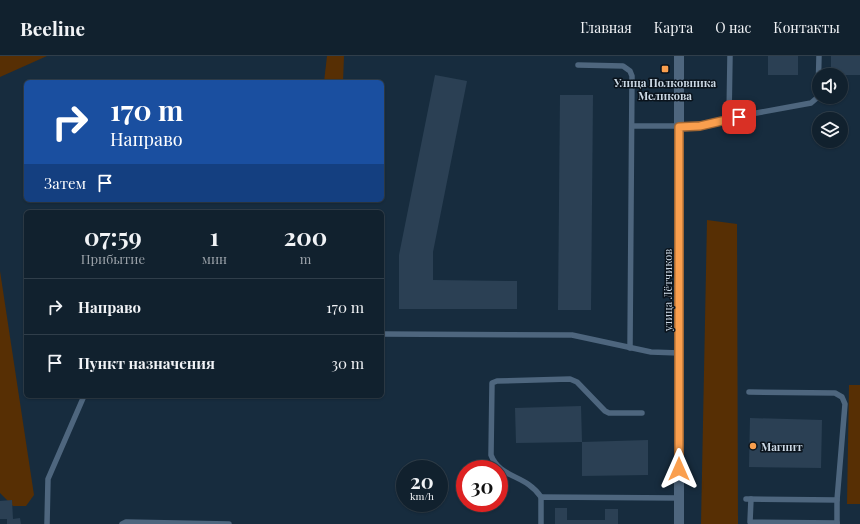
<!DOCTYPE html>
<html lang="ru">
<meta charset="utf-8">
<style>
:root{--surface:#11212e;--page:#1e2e3a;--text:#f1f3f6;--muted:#9ca3aa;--line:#303e4a}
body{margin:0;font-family:"Playfair Display",serif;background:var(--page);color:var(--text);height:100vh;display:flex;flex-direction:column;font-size:15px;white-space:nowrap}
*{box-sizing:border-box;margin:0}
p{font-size:13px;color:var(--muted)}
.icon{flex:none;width:22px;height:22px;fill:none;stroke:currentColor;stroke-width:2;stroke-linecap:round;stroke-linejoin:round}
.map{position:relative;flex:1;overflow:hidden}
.drawer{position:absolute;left:24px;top:154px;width:360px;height:188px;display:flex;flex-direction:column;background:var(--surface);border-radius:6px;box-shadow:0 1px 3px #0004,0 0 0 1px var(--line)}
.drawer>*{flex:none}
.top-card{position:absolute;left:24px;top:24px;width:360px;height:122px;border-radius:6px;box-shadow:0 1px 3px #0004,0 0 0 1px var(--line);background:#1a4fa0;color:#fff;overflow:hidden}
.fabs{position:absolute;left:812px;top:12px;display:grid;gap:8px}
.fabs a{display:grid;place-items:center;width:36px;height:36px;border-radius:50%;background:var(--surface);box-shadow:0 1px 3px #0004,0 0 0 1px var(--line);font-size:20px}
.speed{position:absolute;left:396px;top:404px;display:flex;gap:8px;font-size:20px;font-weight:700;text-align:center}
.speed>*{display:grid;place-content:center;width:52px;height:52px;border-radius:50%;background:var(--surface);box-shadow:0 1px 3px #0004,0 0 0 1px var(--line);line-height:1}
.speed small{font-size:10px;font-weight:400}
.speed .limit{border:6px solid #d22;background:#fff;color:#111}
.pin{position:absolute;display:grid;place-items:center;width:34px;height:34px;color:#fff;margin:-17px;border-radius:8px;box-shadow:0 2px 6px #0006}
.me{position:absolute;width:44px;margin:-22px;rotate:0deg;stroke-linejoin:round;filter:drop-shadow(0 0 3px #0008)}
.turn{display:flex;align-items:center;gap:14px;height:84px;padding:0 20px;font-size:18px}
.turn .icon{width:52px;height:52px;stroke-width:2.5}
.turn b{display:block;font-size:28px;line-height:34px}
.then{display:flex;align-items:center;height:38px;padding:0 20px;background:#0003;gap:8px;font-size:15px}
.eta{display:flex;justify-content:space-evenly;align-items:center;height:68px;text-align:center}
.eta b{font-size:24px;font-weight:700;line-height:28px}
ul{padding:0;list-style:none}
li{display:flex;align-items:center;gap:12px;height:56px;padding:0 20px;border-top:1px solid var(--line)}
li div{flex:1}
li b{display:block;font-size:15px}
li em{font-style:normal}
header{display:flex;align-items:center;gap:24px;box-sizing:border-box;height:56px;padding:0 20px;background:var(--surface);border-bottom:1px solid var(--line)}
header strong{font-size:19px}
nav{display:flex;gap:22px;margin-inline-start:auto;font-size:14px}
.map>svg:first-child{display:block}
</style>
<header>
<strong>Beeline</strong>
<nav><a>Главная</a><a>Карта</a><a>О нас</a><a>Контакты</a></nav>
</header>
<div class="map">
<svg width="860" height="468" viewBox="0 0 860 468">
<rect width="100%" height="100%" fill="#172c3e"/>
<g fill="#572f04">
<polygon points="0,0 47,0 0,21"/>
<polygon points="327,0 344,0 343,26 324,26"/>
<polygon points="707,164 737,168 738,468 701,468"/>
<polygon points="0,215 34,439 26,450 13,450 0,437"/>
<polygon points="849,329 860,329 860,448 847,448"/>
</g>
<g fill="#2b4054">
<rect x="768" y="0" width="30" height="19"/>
<rect x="831" y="0" width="29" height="19"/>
<polygon points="435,19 467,25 433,196 433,224 517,225 517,253 399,253 399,199"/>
<polygon points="560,39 593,39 591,254 558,254"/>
<polygon points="581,350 582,386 516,387 515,352"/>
<polygon points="750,362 822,364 821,412 749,411"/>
<polygon points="648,384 648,419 582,420 582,386"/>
<polygon points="12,444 13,463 20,462 21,468 7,468 7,463 0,463 0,445"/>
<polygon points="555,452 567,452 567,464 605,464 605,453 618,453 618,468 555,468"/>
</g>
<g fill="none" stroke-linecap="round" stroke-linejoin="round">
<g stroke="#4e667e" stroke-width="5.5">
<polyline points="578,9 623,10 630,15 632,20 630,292"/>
<polyline points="729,62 730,0"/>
<polyline points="632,70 700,70 729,62 811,47 818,41 819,0"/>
<polyline points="382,278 572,279 651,296 679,297"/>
<path d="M 541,441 C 526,418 500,423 491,399 L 492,327 L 497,325 L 570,323 L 577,326 L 605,355 L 609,357 L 642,357"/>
<polyline points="746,443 837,444 845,348 842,341 835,337 749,336"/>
<polyline points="751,443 750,466 837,467"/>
<polyline points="837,444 837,468"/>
<polyline points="47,468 48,423 84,340"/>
<polyline points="122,468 126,466 229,468"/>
<polyline points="541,468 541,441 679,442"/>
</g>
<polyline stroke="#4e667e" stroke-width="10" points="679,468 679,0"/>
</g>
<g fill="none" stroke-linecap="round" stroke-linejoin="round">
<g stroke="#a26733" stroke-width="10">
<polyline id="route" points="679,413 679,71 700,70 739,61"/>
</g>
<use href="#route" stroke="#fa9f4e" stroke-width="7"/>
</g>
<g fill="#fa9f4e" stroke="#0a131c" stroke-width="1.5">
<rect x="661" y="9" width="8" height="8" rx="2"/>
<circle cx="753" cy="390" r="4"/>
</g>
<g text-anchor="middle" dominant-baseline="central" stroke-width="3" stroke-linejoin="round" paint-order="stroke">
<g font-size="11" font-weight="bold" fill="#ccd9e5" stroke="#0a131c">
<text x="665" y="26">Улица Полковника<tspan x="665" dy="13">Меликова</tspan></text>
<text x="761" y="390" text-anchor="start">Магнит</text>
</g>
<g font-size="11" fill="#ccd9e5" stroke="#0a131c">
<text transform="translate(667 234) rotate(-90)">улица Лётчиков</text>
</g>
</g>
</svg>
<div class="fabs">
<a><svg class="icon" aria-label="sound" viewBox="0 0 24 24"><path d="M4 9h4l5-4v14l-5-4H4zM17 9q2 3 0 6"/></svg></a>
<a><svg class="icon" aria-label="layers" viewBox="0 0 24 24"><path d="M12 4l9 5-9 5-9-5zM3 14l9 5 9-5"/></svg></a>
</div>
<div class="speed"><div>20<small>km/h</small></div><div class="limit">30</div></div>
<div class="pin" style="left:739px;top:61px;background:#d93025"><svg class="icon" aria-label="arrive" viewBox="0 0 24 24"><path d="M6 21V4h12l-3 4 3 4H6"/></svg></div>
<svg class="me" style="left:679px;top:413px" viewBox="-20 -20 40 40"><path d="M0-17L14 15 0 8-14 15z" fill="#fa9f4e" stroke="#fff" stroke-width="4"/></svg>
<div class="top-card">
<div class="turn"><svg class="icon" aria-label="right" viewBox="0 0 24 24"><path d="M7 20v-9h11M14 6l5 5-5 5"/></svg><div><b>170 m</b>Направо</div></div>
<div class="then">Затем<svg class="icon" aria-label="arrive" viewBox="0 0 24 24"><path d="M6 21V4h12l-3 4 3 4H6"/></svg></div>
</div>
<section class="drawer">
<div class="eta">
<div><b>07:59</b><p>Прибытие</p></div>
<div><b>1</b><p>мин</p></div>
<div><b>200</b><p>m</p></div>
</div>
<ul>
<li><svg class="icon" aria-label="right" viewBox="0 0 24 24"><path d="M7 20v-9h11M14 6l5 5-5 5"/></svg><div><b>Направо</b></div><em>170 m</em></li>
<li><svg class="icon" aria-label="arrive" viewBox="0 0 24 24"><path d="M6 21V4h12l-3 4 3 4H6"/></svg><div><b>Пункт назначения</b></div><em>30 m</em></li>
</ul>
</section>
</div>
